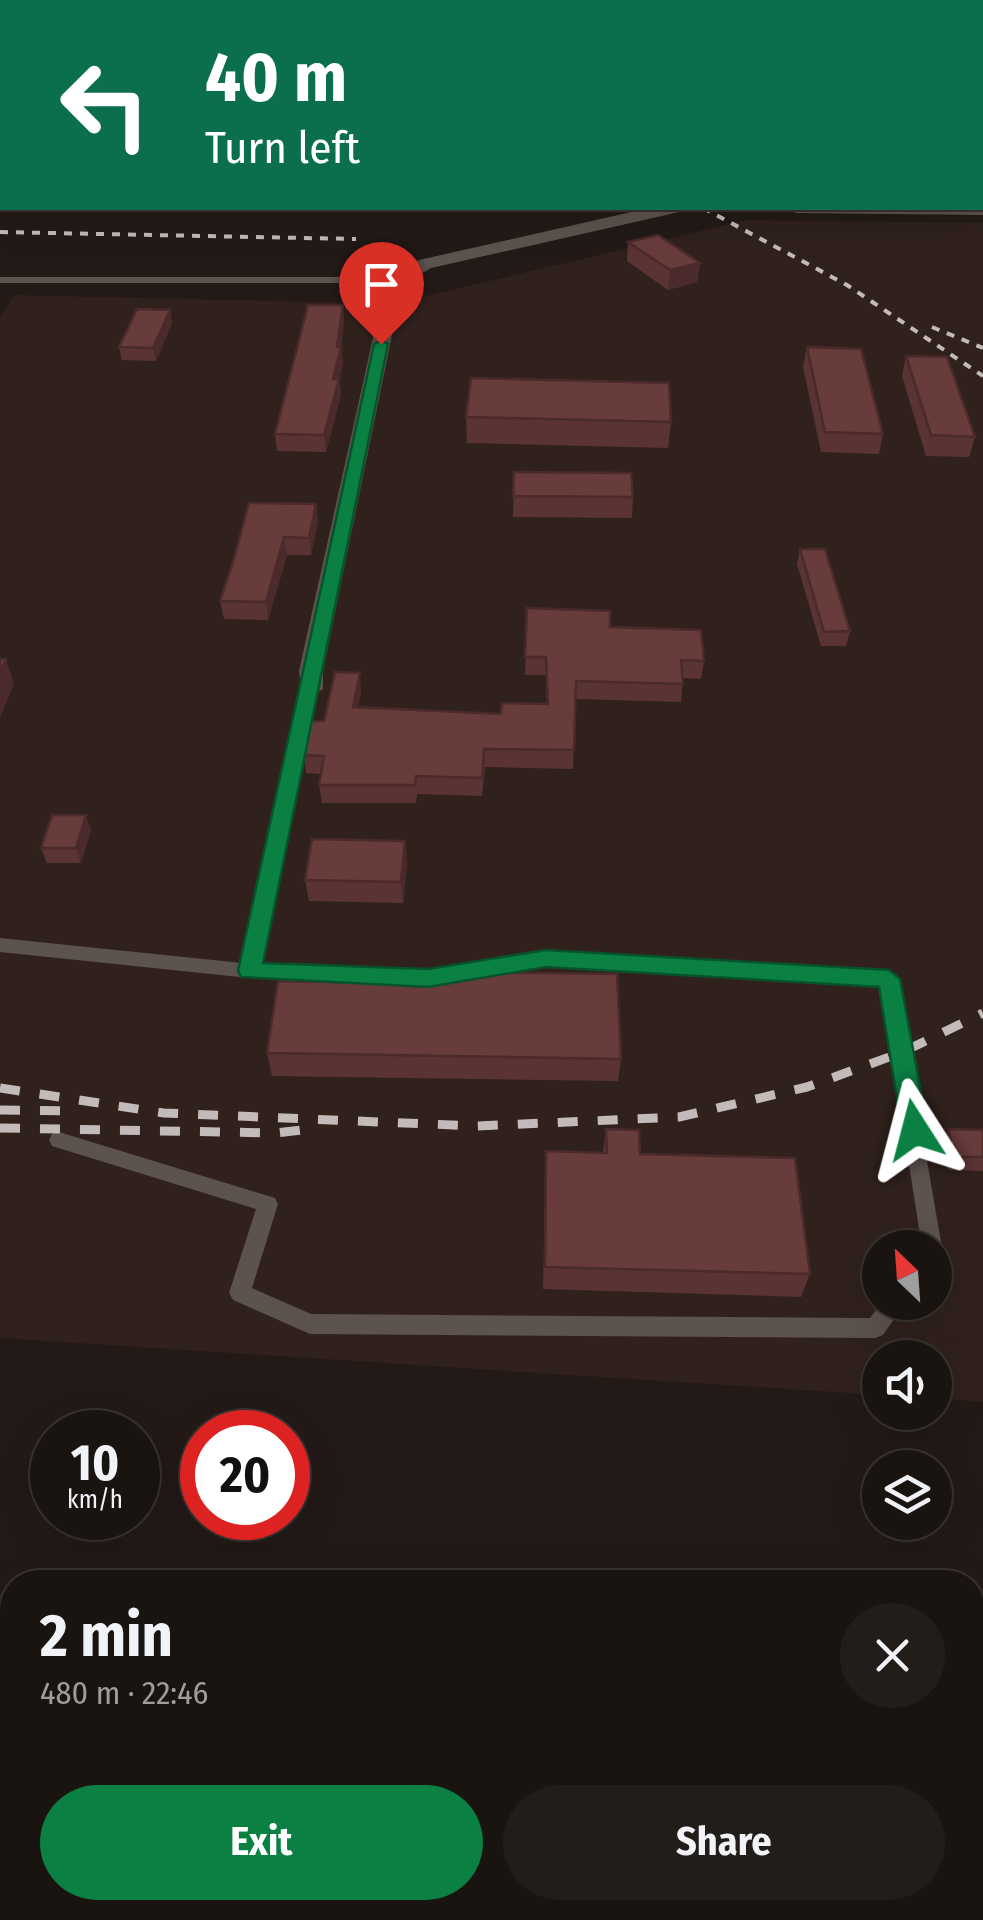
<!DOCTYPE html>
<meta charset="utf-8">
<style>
:root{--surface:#1a1411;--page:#231d1a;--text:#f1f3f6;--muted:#9f9e9f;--line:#383331;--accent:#0b8043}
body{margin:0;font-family:"Fira Sans Condensed",sans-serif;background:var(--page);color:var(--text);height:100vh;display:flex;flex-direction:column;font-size:38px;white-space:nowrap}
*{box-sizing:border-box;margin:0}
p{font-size:32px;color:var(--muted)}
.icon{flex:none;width:55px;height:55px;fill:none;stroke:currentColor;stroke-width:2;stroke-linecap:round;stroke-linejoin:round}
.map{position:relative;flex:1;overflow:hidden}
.drawer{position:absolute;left:0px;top:1570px;width:985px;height:350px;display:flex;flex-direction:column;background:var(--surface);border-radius:40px 40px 0 0;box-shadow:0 10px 40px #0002,0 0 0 2px var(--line)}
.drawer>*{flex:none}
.top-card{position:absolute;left:0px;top:0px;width:985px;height:210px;box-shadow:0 10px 40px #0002,0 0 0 2px var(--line);background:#0b6e4f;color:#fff;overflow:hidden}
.needle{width:65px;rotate:335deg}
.controls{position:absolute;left:862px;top:1230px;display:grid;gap:20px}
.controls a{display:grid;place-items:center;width:90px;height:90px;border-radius:50%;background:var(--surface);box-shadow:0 10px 40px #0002,0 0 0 2px var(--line);font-size:50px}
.speed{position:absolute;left:30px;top:1410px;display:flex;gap:20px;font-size:50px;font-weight:700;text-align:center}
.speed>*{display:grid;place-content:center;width:130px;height:130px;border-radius:50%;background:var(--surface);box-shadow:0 10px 40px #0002,0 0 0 2px var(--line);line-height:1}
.speed small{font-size:25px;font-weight:400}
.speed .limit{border:15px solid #d22;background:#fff;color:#111}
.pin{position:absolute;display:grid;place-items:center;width:85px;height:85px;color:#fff;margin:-102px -42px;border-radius:50% 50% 50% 0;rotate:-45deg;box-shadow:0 0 10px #0007}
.pin .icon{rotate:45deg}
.me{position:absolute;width:110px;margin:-55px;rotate:351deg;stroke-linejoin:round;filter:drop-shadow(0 0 8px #0008)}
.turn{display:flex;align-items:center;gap:35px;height:210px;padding:0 40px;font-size:45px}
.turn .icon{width:130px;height:130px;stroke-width:2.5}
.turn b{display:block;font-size:70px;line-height:85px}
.round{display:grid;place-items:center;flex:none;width:105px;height:105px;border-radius:52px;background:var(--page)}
.summary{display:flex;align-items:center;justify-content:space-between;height:170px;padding:0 40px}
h1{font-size:60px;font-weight:700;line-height:75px}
.cta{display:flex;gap:20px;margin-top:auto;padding:20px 40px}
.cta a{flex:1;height:115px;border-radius:60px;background:var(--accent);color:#fff;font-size:40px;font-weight:700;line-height:115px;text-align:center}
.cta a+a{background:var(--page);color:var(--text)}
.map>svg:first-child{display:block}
</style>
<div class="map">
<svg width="983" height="1920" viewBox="0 0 983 1920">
<rect width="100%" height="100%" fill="#231a17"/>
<g fill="#30211c" fill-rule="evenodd">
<polygon points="458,0 937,0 939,2 457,2"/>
<path d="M 747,220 L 983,223 L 983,1402 L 935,1398 L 935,1358 L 880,1358 L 880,1395 L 0,1338 L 0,318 L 14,295 L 362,303 L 422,297 ZM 880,1248 L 935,1248 L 935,1302 L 880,1302 Z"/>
</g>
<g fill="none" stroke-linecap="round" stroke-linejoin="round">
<g fill="#5c524e" fill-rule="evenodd">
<polygon points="425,261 428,262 428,266 358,283 0,283 0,277 358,277"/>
<polygon points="311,684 318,689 259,965 427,971 546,952 895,974 942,1248 939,1255 935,1256 935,1248 922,1248 881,985 546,966 427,985 249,978 0,952 0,938 242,963 304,689"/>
<polygon points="59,1132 275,1198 278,1204 252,1288 311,1314 870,1318 882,1302 906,1302 883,1335 875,1338 310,1334 233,1300 229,1293 256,1209 52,1146 49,1140 52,1134"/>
</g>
<g fill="#5c524e" fill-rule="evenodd">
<rect x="424" y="0" width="12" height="2"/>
<polygon points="983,205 983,215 796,213 788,208"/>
<polygon points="649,208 697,208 431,268 393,291 398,306 323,671 323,689 311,697 302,695 299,671 380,306 378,285 419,260"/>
</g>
<g fill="#ac7647" fill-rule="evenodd">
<rect x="0" y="38" width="2" height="8"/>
<rect x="982" y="57" width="1" height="8"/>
</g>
<g stroke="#c2bbb9" stroke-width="4" stroke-dasharray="8 8" stroke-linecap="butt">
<polyline points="703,208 847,285 983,376"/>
<polyline points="0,232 356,239"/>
<polyline points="932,327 983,348"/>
</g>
<g stroke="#c2bbb9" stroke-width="9" stroke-dasharray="20 20" stroke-linecap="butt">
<polyline points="0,1088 164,1113 477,1126 679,1117 807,1087 903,1052 983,1013"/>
<polyline points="0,1110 79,1111"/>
<polyline points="0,1128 276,1133 310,1129"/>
</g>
</g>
<g fill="#5a3434">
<polygon points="496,0 525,0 525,2 496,1"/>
<polygon points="628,242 700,263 697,282 668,290 627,261"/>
<polygon points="170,310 172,323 156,361 122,360 119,347"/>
<polygon points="344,321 341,347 343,363 339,379 341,395 326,452 277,451 275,434"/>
<polygon points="807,347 883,434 879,454 821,452 803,367"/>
<polygon points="906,356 975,437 969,457 926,456 902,376"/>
<polygon points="466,417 671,422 668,448 467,443"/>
<polygon points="514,472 633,497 632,518 513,517"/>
<polygon points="316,504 318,521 311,555 287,555 268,620 224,619 220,601"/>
<polygon points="800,549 850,631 846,646 821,646 797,564"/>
<polygon points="527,608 610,627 704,661 701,679 683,678 681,702 576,699 573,769 485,767 482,796 417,794 416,803 322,803 319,785 321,774 306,773 304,755 324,721 361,691 358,707 501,714 547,704 546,675 525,675"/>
<polygon points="91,830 81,863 47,863 41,848"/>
<polygon points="407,862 403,903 309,901 305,880"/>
<polygon points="267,1053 621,1059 618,1081 272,1076"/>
<polygon points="606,1129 810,1274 801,1297 543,1289 546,1151 603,1153"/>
<polygon points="948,1129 983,1130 983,1171 948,1170 942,1142"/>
</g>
<g fill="#4a2a2a">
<polygon points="700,263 697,282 668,290 670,270"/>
<polygon points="343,305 344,321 340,350 341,347 343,363 335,395 333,379"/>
<polygon points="170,310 172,323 156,361 153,348"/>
<polygon points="339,379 341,395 326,452 324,435"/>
<polygon points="316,504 318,521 311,555 309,538"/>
<polygon points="284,537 287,555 268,620 266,602"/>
<polygon points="6,659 14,684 0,718 0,673"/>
<polygon points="360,673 361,691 355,725 353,707"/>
<polygon points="86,815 91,830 81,863 76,848"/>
<polygon points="405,841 407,862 403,903 401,882"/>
<polygon points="12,1811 12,1850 3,1886 0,1885 0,1856"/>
</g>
<g fill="#693c3c" stroke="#4a2a2a" stroke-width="2.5">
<polygon points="658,235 700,263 670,270 628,242"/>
<polygon points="308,305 343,305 337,347 341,347 333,379 339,379 324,435 275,434"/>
<polygon points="137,309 170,310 153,348 119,347"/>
<polygon points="807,347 861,349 883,434 825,432"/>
<polygon points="906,356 947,357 975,437 931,435"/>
<polygon points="471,378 669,383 671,422 466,417"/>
<polygon points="514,472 631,473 633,497 513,496"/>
<polygon points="249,503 316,504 309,538 284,537 266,602 220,601 233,562"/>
<polygon points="800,549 825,549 850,631 824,632"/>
<polygon points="527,608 610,611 610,627 701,630 704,661 681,660 683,684 576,681 574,750 484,749 482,778 416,776 415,785 319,785 324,756 304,755 310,721 324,721 335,672 360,673 353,707 501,714 502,703 548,704 546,657 525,657"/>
<polygon points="0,659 6,659 0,673"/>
<polygon points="52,815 86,815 76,848 41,848"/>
<polygon points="312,839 405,841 401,882 305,880"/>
<polygon points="446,972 617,974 621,1059 267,1053 278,981 446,984"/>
<polygon points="606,1129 639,1130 640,1154 795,1158 810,1274 545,1267 546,1151 607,1153"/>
<polygon points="948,1129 983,1130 983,1157 954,1157"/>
<polygon points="0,1775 12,1777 12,1811 0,1856"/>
</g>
<polygon fill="#0b8043" stroke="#07532c" stroke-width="2.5" points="381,340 388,344 263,963 428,969 546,950 889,970 900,979 928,1130 924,1138 915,1141 906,1138 902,1130 879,987 546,967 428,987 241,977 238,971 374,344"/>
</svg>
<div class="controls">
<a><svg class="needle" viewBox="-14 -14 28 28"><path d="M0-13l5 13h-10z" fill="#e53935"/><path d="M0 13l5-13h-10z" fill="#9f9e9f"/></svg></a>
<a><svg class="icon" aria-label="sound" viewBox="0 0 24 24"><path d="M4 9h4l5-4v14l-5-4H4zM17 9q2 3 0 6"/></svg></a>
<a><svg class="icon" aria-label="layers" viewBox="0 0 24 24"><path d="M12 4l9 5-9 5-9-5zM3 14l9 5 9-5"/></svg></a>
</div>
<div class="speed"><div>10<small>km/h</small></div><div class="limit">20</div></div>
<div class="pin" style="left:381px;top:344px;background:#d93025"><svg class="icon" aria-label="arrive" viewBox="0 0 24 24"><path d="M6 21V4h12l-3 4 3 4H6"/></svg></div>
<svg class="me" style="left:915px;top:1130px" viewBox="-20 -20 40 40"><path d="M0-17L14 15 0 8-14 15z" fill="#0b8043" stroke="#fff" stroke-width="4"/></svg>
<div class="top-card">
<div class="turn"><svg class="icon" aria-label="left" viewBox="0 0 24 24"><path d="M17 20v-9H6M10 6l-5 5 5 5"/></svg><div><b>40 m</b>Turn left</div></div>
</div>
<section class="drawer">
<div class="summary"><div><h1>2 min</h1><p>480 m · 22:46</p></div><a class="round"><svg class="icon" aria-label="close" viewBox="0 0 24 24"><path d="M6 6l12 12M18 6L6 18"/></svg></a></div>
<div class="cta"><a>Exit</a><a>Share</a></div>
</section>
</div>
